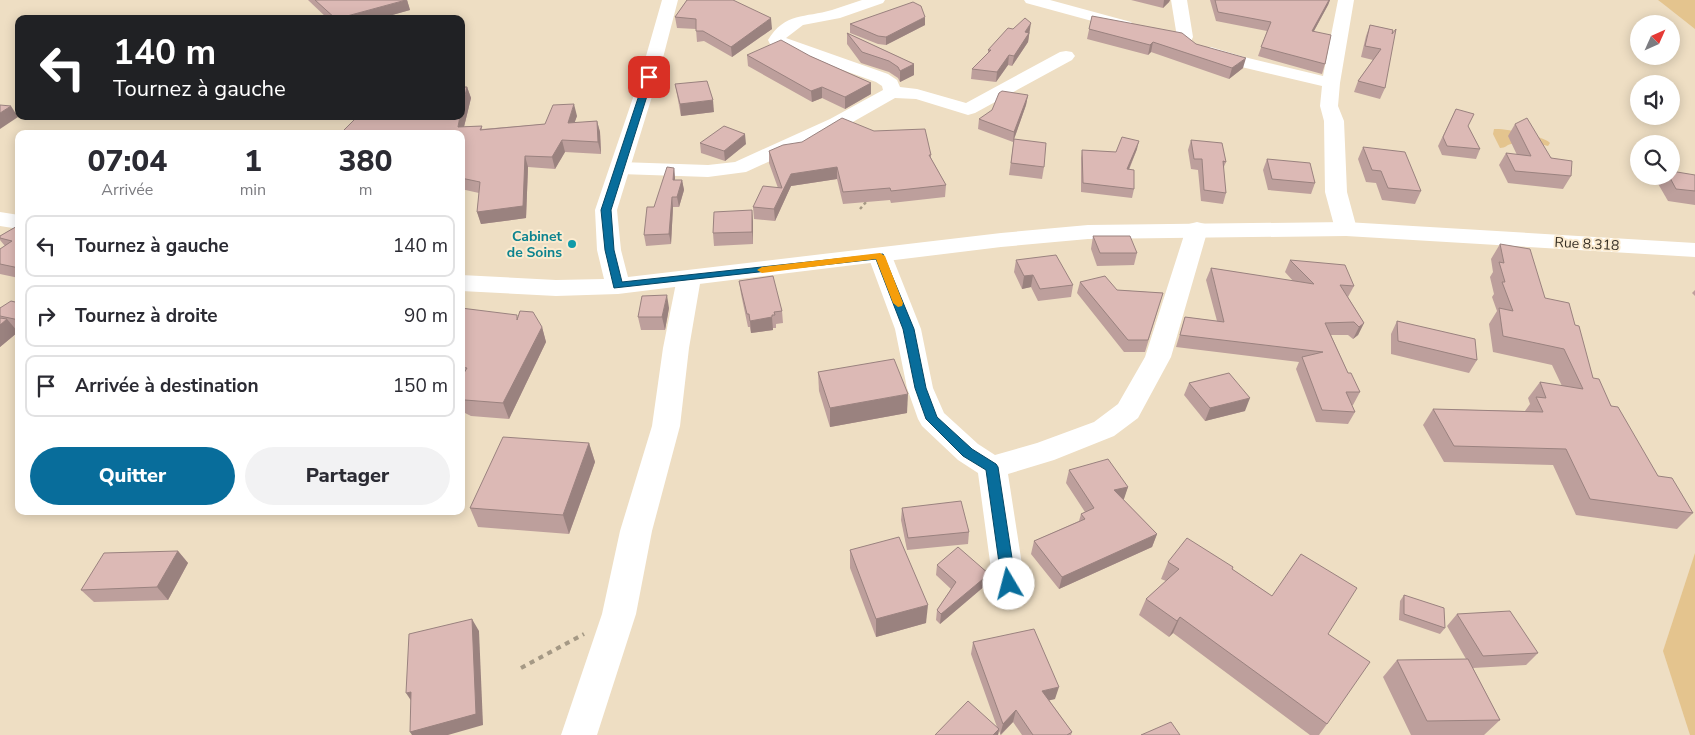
<!DOCTYPE html>
<html lang="fr">
<meta charset="utf-8">
<style>
:root{--surface:#fff;--page:#f2f2f3;--text:#2b2b33;--muted:#7c7c81;--line:#e1e1e2;--accent:#086d9b}
body{margin:0;font-family:"Nunito Sans",sans-serif;background:var(--page);color:var(--text);height:100vh;display:flex;flex-direction:column;font-size:19px;white-space:nowrap}
*{box-sizing:border-box;margin:0}
p{font-size:16px;color:var(--muted)}
.icon{flex:none;width:28px;height:28px;fill:none;stroke:currentColor;stroke-width:2;stroke-linecap:round;stroke-linejoin:round}
.map{position:relative;flex:1;overflow:hidden}
.panel{position:absolute;left:15px;top:130px;width:450px;height:385px;display:flex;flex-direction:column;background:var(--surface);border-radius:10px;box-shadow:0 2px 12px #0003}
.panel>*{flex:none}
.top-card{position:absolute;left:15px;top:15px;width:450px;height:105px;border-radius:10px;box-shadow:0 2px 12px #0003;background:#202124;color:#fff;overflow:hidden}
.needle{width:32px;rotate:45deg}
.controls{position:absolute;left:1630px;top:15px;display:grid;gap:10px}
.controls a{display:grid;place-items:center;width:50px;height:50px;border-radius:50%;background:var(--surface);box-shadow:0 2px 12px #0003;font-size:25px}
.pin{position:absolute;display:grid;place-items:center;width:42px;height:42px;color:#fff;margin:-21px;border-radius:10px;box-shadow:0 2px 8px #0006}
.me{position:absolute;width:55px;margin:-28px;rotate:352deg;stroke-linejoin:round;filter:drop-shadow(0 0 4px #0008)}
.turn{display:flex;align-items:center;gap:18px;height:105px;padding:0 15px;font-size:22px}
.turn .icon{width:65px;height:65px;stroke-width:2.5}
.turn b{display:block;font-size:35px;line-height:42px}
.eta{display:flex;justify-content:space-evenly;align-items:center;height:85px;text-align:center}
.eta b{font-size:30px;font-weight:800;line-height:35px}
.button{display:flex;gap:10px;margin-top:auto;padding:10px 15px}
.button a{flex:1;height:58px;border-radius:30px;background:var(--accent);color:#fff;font-size:20px;font-weight:800;line-height:58px;text-align:center}
.button a+a{background:var(--page);color:var(--text)}
ul{padding:0;list-style:none}
li{display:flex;align-items:center;gap:15px;height:62px;margin:0 10px 8px;padding:0 5px;border:2px solid var(--line);border-radius:10px}
li div{flex:1}
li b{display:block;font-size:19px}
li em{font-style:normal}
.map>svg:first-child{display:block}
</style>
<div class="map">
<svg width="1695" height="735" viewBox="0 0 1695 735">
<rect width="100%" height="100%" fill="#eedec3"/>
<g fill="#e4c48e">
<polygon points="1658,0 1695,0 1695,29 1662,3"/>
<path d="M 1494,129 C 1505,128 1543,136 1550,143 L 1548,146 L 1527,141 C 1521,145 1518,142 1511,144 C 1506,145 1506,148 1500,148 L 1493,134 Z"/>
<polygon points="1695,553 1695,735 1690,735 1663,651"/>
</g>
<g fill="none" stroke-linecap="round" stroke-linejoin="round">
<polyline stroke="#a59985" stroke-width="2.5" stroke-dasharray="3 3" stroke-linecap="butt" points="860,209 866,202"/>
<polyline stroke="#a59985" stroke-width="4" stroke-dasharray="5 5" stroke-linecap="butt" points="521,668 584,634"/>
<g fill="#fff" fill-rule="evenodd">
<path d="M 862,0 L 885,0 L 883,3 L 840,18 L 803,25 L 786,38 L 888,74 L 897,80 L 900,87 L 917,89 L 966,103 L 1060,52 L 1066,51 L 1072,52 L 1075,56 L 1072,60 L 975,113 L 968,115 L 916,99 L 895,98 L 844,127 L 746,172 L 708,177 L 620,174 L 613,172 L 610,168 L 613,164 L 620,162 L 708,165 L 735,162 L 830,119 L 883,90 L 882,86 L 876,82 L 770,44 L 768,40 C 785,12 805,18 832,10 C 842,7 852,3 862,0 Z"/>
<polygon points="1024,0 1050,0 1131,22 1133,25 1131,28 1125,30 1026,3"/>
<polygon points="1171,0 1187,0 1193,37 1191,41 1179,41 1177,37"/>
<polygon points="1338,0 1354,0 1340,83 1338,106 1344,121 1347,192 1357,229 1354,234 1346,236 1338,234 1335,229 1325,192 1324,121 1320,106 1322,86 1233,65 1205,56 1202,52 1205,48 1211,47 1244,57 1323,76"/>
<polygon points="1197,222 1205,224 1208,229 1171,357 1138,418 1114,436 1054,460 1008,474 1025,584 1021,594 1009,598 997,594 993,584 978,473 958,460 922,426 918,419 907,388 895,329 868,256 872,251 880,249 888,251 892,256 921,329 933,388 944,413 978,444 995,455 1037,443 1094,422 1118,404 1145,357 1186,229 1189,224"/>
<polygon points="689,271 697,273 701,278 689,348 680,426 652,531 636,614 597,735 561,735 602,614 620,531 652,426 663,348 677,278 681,273"/>
</g>
<g fill="#fff" fill-rule="evenodd">
<polygon points="662,0 678,0 658,77 617,210 621,250 628,277 1001,233 1088,225 1346,222 1695,243 1695,257 1346,236 1088,239 1001,247 618,294 556,296 461,291 461,275 556,280 604,279 597,250 595,210 640,77"/>
<polygon points="0,212 19,215 19,229 0,226"/>
</g>
</g>
<g fill="#bd9f9c">
<polygon points="308,0 407,0 410,10 378,19 328,19"/>
<polygon points="687,0 772,29 732,57 704,41 697,42 696,29 677,28 675,17"/>
<polygon points="1131,0 1170,0 1169,2 1163,8"/>
<polygon points="1210,0 1330,0 1328,5 1314,31 1325,64 1322,74 1258,56 1267,31 1216,21"/>
<polygon points="1092,16 1196,44 1243,68 1229,79 1151,52 1148,55 1087,39"/>
<polygon points="850,24 925,25 886,45 878,44 850,33"/>
<polygon points="1370,25 1393,30 1385,88 1380,99 1354,92 1358,81 1373,60 1361,57 1366,36"/>
<polygon points="1030,32 1029,34 1028,42 1012,66 1008,65 996,82 971,79 972,69 988,53 988,50"/>
<polygon points="847,33 914,64 914,75 900,82 898,78 889,72 861,63 847,44"/>
<polygon points="747,55 810,56 871,83 871,94 845,109 822,98 812,102 748,66"/>
<polygon points="675,84 714,112 681,116"/>
<polygon points="467,87 471,98 464,127 482,126 482,129 545,124 577,116 574,123 597,121 600,132 601,154 565,152 555,169 528,167 526,218 481,224 477,212 479,193 461,189 461,116"/>
<polygon points="1028,95 1026,105 1013,142 978,129 979,119"/>
<polygon points="1456,109 1468,126 1480,149 1476,159 1442,155 1438,146"/>
<polygon points="1515,124 1571,176 1563,189 1508,183 1499,165 1506,153 1517,155 1508,136"/>
<polygon points="1014,139 1044,167 1042,179 1009,175"/>
<polygon points="1191,140 1226,162 1223,169 1226,193 1223,204 1201,201 1198,170 1191,169 1188,150"/>
<polygon points="700,143 746,144 725,161 701,153"/>
<polygon points="1363,147 1421,191 1415,204 1382,200 1376,183 1366,182 1358,159"/>
<polygon points="1137,149 1129,170 1134,189 1132,198 1081,192 1081,158 1082,150 1116,152"/>
<polygon points="769,151 931,155 931,158 946,185 945,197 891,203 890,200 843,204 837,179 791,186 775,221 754,219 753,207 778,188 769,163"/>
<polygon points="1267,159 1315,183 1311,194 1268,190 1263,170"/>
<polygon points="674,168 675,180 682,180 684,190 679,207 673,207 671,244 646,246 644,235 654,207"/>
<polygon points="1695,175 1695,205 1668,201 1657,182 1661,176"/>
<polygon points="752,210 753,244 714,246 713,233"/>
<polygon points="19,225 19,278 0,274 0,249 5,246 0,240 0,236"/>
<polygon points="1093,236 1137,253 1134,265 1097,266 1091,249"/>
<polygon points="1500,244 1545,298 1575,325 1593,378 1658,476 1693,513 1677,529 1576,515 1553,465 1444,462 1423,425 1433,409 1525,411 1530,404 1528,398 1540,382 1562,386 1552,365 1493,352 1489,324 1497,311 1492,297 1494,294 1490,277 1493,272 1491,259"/>
<polygon points="1016,260 1073,285 1071,297 1038,301 1031,287 1022,289 1014,272"/>
<polygon points="1290,260 1354,286 1348,297 1364,323 1358,335 1353,339 1348,335 1331,335 1348,373 1360,392 1353,405 1352,405 1355,412 1348,424 1316,422 1296,369 1299,362 1176,347 1185,317 1217,321 1206,280 1211,268 1293,281 1285,272"/>
<polygon points="739,281 782,311 783,323 776,324 776,328 773,328 773,330 751,333 750,327 748,327 741,294"/>
<polygon points="1080,282 1117,290 1163,293 1145,352 1124,352 1077,293"/>
<polygon points="1695,290 1695,296 1692,293"/>
<polygon points="19,303 19,330 16,330 18,332 0,347 0,308"/>
<polygon points="461,308 518,317 542,327 546,342 509,419 471,416 461,411"/>
<polygon points="669,308 665,330 641,330 638,317"/>
<polygon points="1397,321 1477,360 1469,373 1391,354 1391,334"/>
<polygon points="818,372 907,413 830,427 819,391"/>
<polygon points="1189,383 1245,411 1205,421 1184,395"/>
<polygon points="589,443 595,462 569,534 478,527 470,508"/>
<polygon points="1069,470 1128,487 1123,499 1157,534 1152,547 1059,589 1031,554 1034,541 1079,521 1081,514 1085,512 1066,483"/>
<polygon points="902,508 969,532 968,544 907,550 901,520"/>
<polygon points="850,550 926,623 876,637 850,568"/>
<polygon points="178,551 188,563 168,600 94,602 81,590"/>
<polygon points="1168,562 1232,569 1328,634 1327,724 1319,735 1310,735 1173,633 1169,637 1139,615 1146,599 1166,581 1161,579"/>
<polygon points="937,565 987,584 940,624 936,620 937,610 951,589 936,575"/>
<polygon points="1404,595 1445,628 1440,634 1399,620 1400,601"/>
<polygon points="1457,614 1538,653 1526,665 1473,668 1500,720 1484,735 1411,735 1383,677 1397,660 1466,659 1447,626"/>
<polygon points="973,642 1055,699 1049,700 1072,732 1071,735 1022,735 1013,722 1001,735 999,731 998,735 935,735 997,727 971,654"/>
</g>
<g fill="#9a827f">
<polygon points="407,0 410,10 378,19 336,19"/>
<polygon points="1164,0 1170,0 1169,2 1163,8"/>
<polygon points="1329,0 1330,0 1328,5 1309,40 1312,31"/>
<polygon points="925,17 925,25 886,45 886,37"/>
<polygon points="771,18 772,29 732,57 731,47"/>
<polygon points="1031,23 1028,42 1012,66 1014,56 1025,32"/>
<polygon points="1153,42 1151,52 1148,55 1150,45"/>
<polygon points="1009,55 1008,65 996,82 997,72"/>
<polygon points="1246,58 1243,68 1229,79 1232,68"/>
<polygon points="914,64 914,75 900,82 900,71"/>
<polygon points="871,83 871,94 845,109 845,97"/>
<polygon points="467,87 471,98 461,139 458,127 460,116 461,116 461,112"/>
<polygon points="822,87 822,98 812,102 811,91"/>
<polygon points="1028,95 1026,105 1013,142 1014,132"/>
<polygon points="713,100 714,112 681,116 680,104"/>
<polygon points="574,104 577,116 570,135 568,123"/>
<polygon points="11,106 18,117 0,129 0,113"/>
<polygon points="597,121 600,132 601,154 598,142"/>
<polygon points="745,134 746,144 725,161 724,151"/>
<polygon points="562,140 565,152 555,169 552,157"/>
<polygon points="1139,141 1137,149 1125,178 1127,169"/>
<polygon points="525,156 528,167 526,218 481,224 477,212"/>
<polygon points="837,167 837,179 791,186 775,221 774,209 791,174"/>
<polygon points="674,168 675,178 674,190 673,180"/>
<polygon points="682,180 684,190 679,207 677,197"/>
<polygon points="672,197 673,207 671,244 669,234"/>
<polygon points="752,210 753,222 753,244 752,232"/>
<polygon points="1033,275 1031,287 1022,289 1024,276"/>
<polygon points="667,295 669,308 665,330 662,317"/>
<polygon points="772,317 773,330 751,333 750,321"/>
<polygon points="7,319 18,332 0,347 0,325"/>
<polygon points="1364,323 1358,335 1353,339 1359,327"/>
<polygon points="542,327 546,342 509,419 503,403"/>
<polygon points="908,394 907,413 830,427 830,408"/>
<polygon points="1250,398 1245,411 1205,421 1210,408"/>
<polygon points="589,443 595,462 569,534 563,515"/>
<polygon points="1128,487 1124,499 1110,503 1114,490"/>
<polygon points="1157,534 1152,547 1059,589 1062,577"/>
<polygon points="178,551 188,563 168,600 157,587"/>
<polygon points="989,574 987,584 940,624 941,614"/>
<polygon points="928,605 926,623 876,637 876,619"/>
<polygon points="1180,617 1173,633 1169,637 1177,621"/>
<polygon points="472,619 479,631 483,725 448,735 412,735 410,732"/>
<polygon points="1059,687 1055,699 1038,703 1042,691"/>
<polygon points="411,692 414,705 406,693"/>
<polygon points="1016,710 1013,722 1000,735 1003,724"/>
<polygon points="999,729 998,735 993,735"/>
</g>
<g fill="#dcb9b5" stroke="#9a827f">
<polygon points="315,0 406,0 336,19"/>
<polygon points="687,0 733,0 771,18 731,47 703,31 696,31 696,19 675,17"/>
<polygon points="1215,0 1329,0 1312,31 1331,35 1325,64 1261,47 1271,22 1218,12"/>
<polygon points="913,2 921,6 925,17 886,37 878,36 850,24"/>
<polygon points="1092,16 1182,33 1196,44 1246,58 1232,68 1153,42 1150,45 1089,29"/>
<polygon points="1025,18 1031,23 1025,32 1029,33 1014,56 1009,55 997,72 972,69 991,50 988,50 1008,28 1013,29"/>
<polygon points="1370,25 1393,30 1392,34 1396,29 1385,88 1358,81 1381,49 1365,46"/>
<polygon points="847,33 914,64 900,71 898,67 889,61 862,52"/>
<polygon points="781,40 810,56 871,83 845,97 822,87 811,91 747,55"/>
<polygon points="707,81 713,100 680,104 675,84"/>
<polygon points="461,87 467,87 461,112"/>
<polygon points="1002,91 1028,95 1014,132 979,119 992,110 999,93"/>
<polygon points="574,104 568,123 597,121 598,142 562,140 552,157 525,156 523,206 477,212 480,182 461,178 461,134 340,134 356,118 387,116 460,116 458,127 482,126 480,130 545,124 553,105"/>
<polygon points="0,105 11,106 0,113"/>
<polygon points="1456,109 1474,114 1468,126 1480,149 1447,146 1443,137"/>
<polygon points="842,118 874,131 925,129 931,155 929,155 946,185 891,191 890,188 843,192 837,167 791,174 774,209 753,207 763,186 782,188 769,151 783,145 802,142"/>
<polygon points="1527,118 1551,158 1572,161 1571,176 1515,171 1506,153 1531,156 1515,124"/>
<polygon points="724,126 745,134 724,151 700,143"/>
<polygon points="1122,137 1139,141 1127,169 1134,170 1134,189 1083,183 1082,150 1116,152"/>
<polygon points="1014,139 1046,143 1044,167 1011,163"/>
<polygon points="1191,140 1222,143 1226,162 1223,161 1226,193 1204,190 1202,159 1194,159"/>
<polygon points="1363,147 1405,152 1421,191 1388,188 1381,171 1372,170"/>
<polygon points="1267,159 1310,163 1315,183 1272,179"/>
<polygon points="667,167 674,168 673,180 682,180 677,197 672,197 669,234 644,235 647,207 654,207"/>
<polygon points="1671,171 1695,175 1695,191 1676,189 1669,176 1671,176"/>
<polygon points="752,210 752,232 713,233 714,212"/>
<polygon points="19,225 19,268 0,264 0,249 12,241 0,238 0,236"/>
<polygon points="1093,236 1130,236 1137,253 1100,253"/>
<polygon points="1500,244 1530,249 1545,298 1569,303 1575,325 1579,326 1593,378 1599,379 1611,406 1618,407 1658,476 1672,478 1693,513 1590,499 1566,449 1454,446 1433,409 1543,412 1536,397 1546,398 1540,382 1583,389 1564,349 1503,336 1499,308 1513,311 1502,282 1505,282 1499,262 1504,263"/>
<polygon points="1056,255 1073,285 1040,289 1033,275 1024,276 1016,260"/>
<polygon points="1290,260 1345,265 1354,286 1340,285 1364,323 1359,327 1354,322 1325,323 1348,373 1351,373 1360,392 1346,392 1355,412 1322,410 1302,357 1323,352 1180,335 1185,317 1224,322 1211,268 1314,284"/>
<polygon points="773,276 782,311 774,312 775,315 772,315 772,317 750,321 749,314 747,314 739,281"/>
<polygon points="1105,276 1117,290 1163,293 1148,340 1128,340 1080,282"/>
<polygon points="667,295 662,317 638,317 642,296"/>
<polygon points="11,301 19,303 19,320 0,316 0,308"/>
<polygon points="461,308 517,315 517,320 520,311 533,312 542,327 503,403 465,400 461,398 461,378 467,368 461,367"/>
<polygon points="0,318 7,319 0,325"/>
<polygon points="1397,321 1475,339 1477,360 1398,341"/>
<polygon points="894,359 908,394 830,408 818,372"/>
<polygon points="1229,373 1250,398 1210,408 1189,383"/>
<polygon points="503,437 589,443 563,515 470,508"/>
<polygon points="1108,459 1128,487 1114,490 1157,534 1062,577 1034,541 1085,519 1081,514 1094,508 1069,470"/>
<polygon points="961,501 969,532 908,538 902,508"/>
<polygon points="899,537 928,605 876,619 850,550"/>
<polygon points="1187,538 1233,567 1232,569 1272,596 1301,554 1357,588 1328,634 1370,662 1327,724 1180,617 1177,621 1146,599 1179,569 1168,562"/>
<polygon points="958,547 989,574 941,614 937,610 956,582 937,565"/>
<polygon points="178,551 157,587 81,590 104,553"/>
<polygon points="1404,595 1444,608 1445,628 1404,614"/>
<polygon points="1510,611 1538,653 1483,656 1457,614"/>
<polygon points="472,619 476,714 410,732 411,692 406,693 409,634"/>
<polygon points="1034,629 1059,687 1042,691 1072,732 1067,735 1033,735 1016,710 1003,724 973,642"/>
<polygon points="1468,659 1500,720 1427,721 1397,660"/>
<polygon points="968,701 999,729 993,735 935,735"/>
<polygon points="1171,722 1180,735 1141,735"/>
</g>
<polygon fill="#086d9b" stroke="#054765" points="649,75 653,77 611,210 614,250 622,282 883,254 914,329 926,388 937,417 972,449 996,464 998,467 1016,584 1014,588 1009,590 1004,588 1002,584 986,470 963,456 926,419 915,388 903,329 876,259 614,288 605,250 601,210 645,77"/>
<polygon fill="#f59e0b" points="880,253 885,256 903,303 902,306 898,307 893,303 876,259 762,273 757,270 762,267"/>
<circle fill="#0f9aa8" stroke="#fbebd0" stroke-width="2" cx="572" cy="244" r="5"/>
<g text-anchor="middle" dominant-baseline="central" stroke-width="4" stroke-linejoin="round" paint-order="stroke">
<g font-size="14" font-weight="bold" fill="#0d838f" stroke="#fbebd0" text-anchor="end">
<text x="562" y="236">Cabinet<tspan x="562" dy="16">de Soins</tspan></text>
</g>
<g font-size="14" fill="#352e24" stroke="#fbebd0">
<text transform="translate(1587 244) rotate(3)">Rue 8.318</text>
</g>
</g>
</svg>
<div class="controls">
<a><svg class="needle" viewBox="-14 -14 28 28"><path d="M0-13l5 13h-10z" fill="#e53935"/><path d="M0 13l5-13h-10z" fill="#7c7c81"/></svg></a>
<a><svg class="icon" aria-label="sound" viewBox="0 0 24 24"><path d="M4 9h4l5-4v14l-5-4H4zM17 9q2 3 0 6"/></svg></a>
<a><svg class="icon" aria-label="search" viewBox="0 0 24 24"><circle cx="10" cy="10" r="6"/><path d="M15 15l6 6"/></svg></a>
</div>
<div class="pin" style="left:649px;top:77px;background:#d93025"><svg class="icon" aria-label="arrive" viewBox="0 0 24 24"><path d="M6 21V4h12l-3 4 3 4H6"/></svg></div>
<svg class="me" style="left:1009px;top:584px" viewBox="-20 -20 40 40"><circle r="19" fill="#fff"/><path d="M0-13L10 11 0 6-10 11z" fill="#086d9b"/></svg>
<div class="top-card">
<div class="turn"><svg class="icon" aria-label="left" viewBox="0 0 24 24"><path d="M17 20v-9H6M10 6l-5 5 5 5"/></svg><div><b>140 m</b>Tournez à gauche</div></div>
</div>
<section class="panel">
<div class="eta">
<div><b>07:04</b><p>Arrivée</p></div>
<div><b>1</b><p>min</p></div>
<div><b>380</b><p>m</p></div>
</div>
<ul>
<li><svg class="icon" aria-label="left" viewBox="0 0 24 24"><path d="M17 20v-9H6M10 6l-5 5 5 5"/></svg><div><b>Tournez à gauche</b></div><em>140 m</em></li>
<li><svg class="icon" aria-label="right" viewBox="0 0 24 24"><path d="M7 20v-9h11M14 6l5 5-5 5"/></svg><div><b>Tournez à droite</b></div><em>90 m</em></li>
<li><svg class="icon" aria-label="arrive" viewBox="0 0 24 24"><path d="M6 21V4h12l-3 4 3 4H6"/></svg><div><b>Arrivée à destination</b></div><em>150 m</em></li>
</ul>
<div class="button"><a>Quitter</a><a>Partager</a></div>
</section>
</div>
